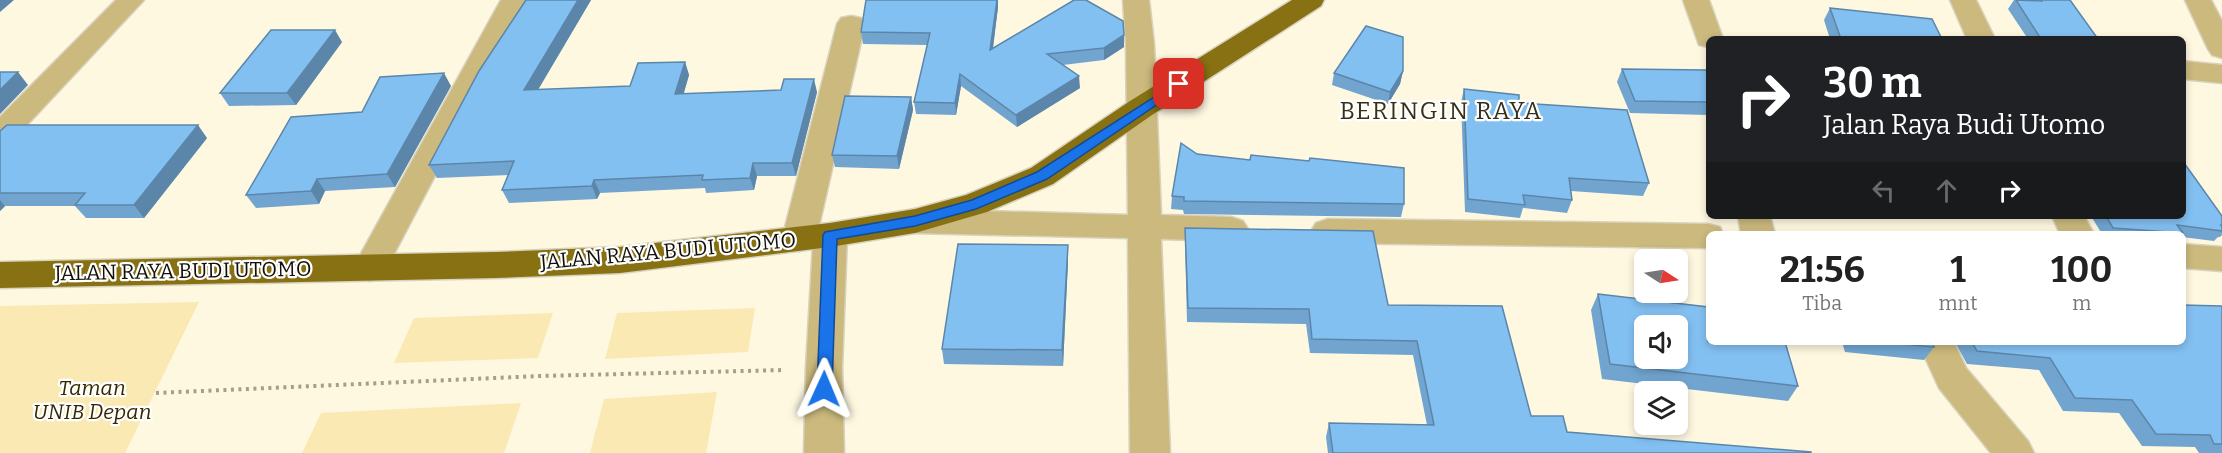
<!DOCTYPE html>
<html lang="id">
<style>
:root{--surface:#fff;--page:#f6f6f6;--text:#222;--muted:#767676}
body{margin:0;font-family:Bitter,serif;background:var(--page);color:var(--text);height:100vh;display:flex;flex-direction:column;font-size:22px;white-space:nowrap}
*{box-sizing:border-box;margin:0}
p{font-size:20px;color:var(--muted)}
.icon{flex:none;width:33px;height:33px;fill:none;stroke:currentColor;stroke-width:2;stroke-linecap:round;stroke-linejoin:round}
.map{position:relative;flex:1;overflow:hidden}
.panel{position:absolute;left:1706px;top:231px;width:480px;height:114px;display:flex;flex-direction:column;background:var(--surface);border-radius:9px;box-shadow:0 3px 9px #0003}
.panel>*{flex:none}
.hud{position:absolute;left:1706px;top:36px;width:480px;height:183px;border-radius:9px;box-shadow:0 3px 9px #0003;background:#202124;color:#fff;overflow:hidden}
.needle{width:39px;rotate:102deg}
.fabs{position:absolute;left:1634px;top:249px;display:grid;gap:12px}
.fabs a{display:grid;place-items:center;width:54px;height:54px;border-radius:9px;background:var(--surface);box-shadow:0 3px 9px #0003;font-size:30px}
.pin{position:absolute;display:grid;place-items:center;width:51px;height:51px;color:#fff;margin:-26px;border-radius:12px;box-shadow:0 3px 9px #0006}
.me{position:absolute;width:66px;margin:-33px;rotate:1deg;stroke-linejoin:round;filter:drop-shadow(0 0 4px #0008)}
.turn{display:flex;align-items:center;gap:21px;height:126px;padding:0 18px;font-size:27px}
.turn .icon{width:78px;height:78px;stroke-width:2.5}
.turn b{display:block;font-size:42px;line-height:51px}
.lanes{display:flex;align-items:center;height:57px;padding:0 18px;background:#0003;justify-content:center;gap:30px;direction:ltr}
.lanes .off{opacity:.35}
.eta{display:flex;justify-content:space-evenly;align-items:center;height:102px;text-align:center}
.eta b{font-size:36px;font-weight:700;line-height:42px}
.map>svg:first-child{display:block}
</style>
<div class="map">
<svg width="2222" height="453" viewBox="0 0 2222 453">
<rect width="100%" height="100%" fill="#fef8e1"/>
<g fill="#fae9b2">
<polygon points="199,302 125,453 0,453 0,306"/>
<polygon points="755,308 748,352 605,359 617,313"/>
<polygon points="553,313 538,358 394,363 414,318"/>
<polygon points="717,392 706,453 590,453 604,399"/>
<polygon points="521,403 504,453 302,453 321,413"/>
</g>
<g fill="none" stroke-linecap="round" stroke-linejoin="round">
<g stroke="#d8d3be" stroke-width="3">
<g id="minor">
<polygon points="116,0 144,0 11,142 0,145 0,117"/>
<polygon points="501,0 527,0 382,277 370,281 358,277 353,268"/>
<polygon points="1123,0 1149,0 1154,44 1161,215 1231,217 1243,221 1248,229 1243,237 1231,241 1161,239 1170,453 1130,453 1128,238 915,233 903,229 899,221 903,213 915,209 1128,215 1126,44"/>
<polygon points="1683,0 1709,0 1723,39 1708,39 1708,47 1699,45"/>
<polygon points="1950,0 1976,0 1995,39 1967,39"/>
<polygon points="2185,0 2211,0 2222,21 2222,58 2212,55 2208,49"/>
<polygon points="851,16 861,18 865,24 819,226 830,223 842,226 847,235 842,368 844,453 804,453 806,368 813,244 811,248 799,251 787,248 782,239 837,24 841,18"/>
<polygon points="2182,61 2222,65 2222,83 2182,79"/>
<polygon points="1738,216 1770,216 1775,234 1741,234"/>
<polygon points="2052,216 2084,216 2094,234 2060,234"/>
<polygon points="1328,219 1708,224 1720,227 1723,234 1708,234 1708,248 1328,243 1316,239 1311,231 1316,223"/>
<polygon points="2182,244 2222,247 2222,271 2182,268"/>
<polygon points="1918,342 1954,342 1966,368 2028,441 2034,453 1991,453 1939,388"/>
</g>
</g>
<g stroke="#d8d3be" stroke-width="3">
<polygon id="highway" points="1292,0 1324,0 1321,6 1152,115 1053,184 987,212 915,233 830,247 620,273 496,278 0,288 0,262 496,252 620,247 830,223 915,209 966,195 1031,168 1130,101"/>
</g>
<polyline stroke="#a49f8d" stroke-width="4" stroke-dasharray="3 4.5" stroke-linecap="butt" points="156,393 540,376 785,370"/>
<use href="#minor" fill="#cbb97d" fill-rule="evenodd"/>
<use href="#highway" fill="#887112" fill-rule="evenodd"/>
</g>
<g fill="#71a5d0">
<polygon points="526,0 591,0 538,90 630,86 685,62 689,75 683,94 817,92 796,176 757,176 754,190 706,193 705,188 600,193 597,199 509,203 502,190 509,175 437,178 429,165"/>
<polygon points="866,0 998,0 998,7 993,49 1124,35 1124,47 1104,60 1063,65 1080,88 1017,127 961,86 956,115 916,114 914,102 928,45 863,44 861,32"/>
<polygon points="2014,0 2070,0 2098,39 2028,39 2008,9"/>
<polygon points="1830,8 1942,39 1830,39 1824,20"/>
<polygon points="342,42 296,105 229,106 220,93"/>
<polygon points="1622,69 1708,75 1708,115 1630,113 1617,82"/>
<polygon points="1403,71 1400,84 1388,104 1332,85 1334,73"/>
<polygon points="451,86 395,187 325,191 319,204 256,208 246,195 362,112"/>
<polygon points="1464,89 1519,103 1649,183 1643,196 1571,191 1572,200 1567,213 1523,208 1520,218 1465,212 1461,102"/>
<polygon points="911,97 913,110 899,169 835,167 832,155"/>
<polygon points="0,131 207,138 144,218 86,218 75,206 5,206 0,211"/>
<polygon points="1197,154 1404,204 1401,217 1184,214 1183,210 1171,209 1172,196"/>
<polygon points="2091,216 2222,216 2222,235 2220,237 2218,237 2214,241 2182,237 2182,234 2102,234"/>
<polygon points="1185,228 1388,305 1531,416 1567,432 1811,453 1328,453 1326,437 1329,423 1427,425 1413,355 1310,353 1306,324 1187,322 1185,243"/>
<polygon points="1068,261 1063,366 944,364 942,349"/>
<polygon points="1598,294 1798,386 1788,401 1602,379 1591,310"/>
<polygon points="2222,306 2222,453 2199,453 2195,447 2142,446 2119,413 2063,411 2039,370 1967,364 1955,342 2182,342"/>
<polygon points="1842,342 1932,342 1934,347 1924,360 1845,352"/>
</g>
<g fill="#5c86a9">
<polygon points="0,0 14,0 0,12"/>
<polygon points="578,0 591,0 530,103 524,90"/>
<polygon points="997,0 998,0 998,7 991,62 990,50"/>
<polygon points="335,30 342,42 296,105 287,93"/>
<polygon points="1124,35 1124,47 1104,60 1104,48"/>
<polygon points="685,62 689,75 680,107 675,94"/>
<polygon points="1403,71 1400,84 1388,104 1390,92"/>
<polygon points="18,72 28,85 0,114 0,90"/>
<polygon points="444,73 451,86 395,187 387,174"/>
<polygon points="960,74 961,86 956,115 955,103"/>
<polygon points="1079,76 1080,88 1017,127 1016,115"/>
<polygon points="814,79 817,92 796,176 792,163"/>
<polygon points="911,97 913,110 899,169 897,156"/>
<polygon points="198,125 207,138 144,218 134,205"/>
<polygon points="753,163 757,176 754,190 750,178"/>
<polygon points="317,179 325,191 319,204 311,191"/>
<polygon points="594,180 600,193 597,199 592,186"/>
<polygon points="0,200 5,206 0,211"/>
<polygon points="1068,245 1068,261 1063,366 1062,350"/>
</g>
<g fill="#83c0f2" stroke="#5c86a9" stroke-width="1.5" fill-rule="evenodd">
<polygon points="526,0 578,0 524,90 630,86 638,63 685,62 675,94 781,90 784,79 814,79 792,163 753,163 750,178 702,180 703,175 594,180 592,186 502,190 514,161 429,165 479,71"/>
<polygon points="866,0 997,0 990,50 1074,0 1086,0 1123,21 1124,35 1104,48 1047,54 1079,76 1016,115 960,74 955,103 914,102 930,33 861,32"/>
<polygon points="2016,0 2042,1 2042,0 2070,0 2098,39 2041,39"/>
<polygon points="1830,8 1932,19 1942,39 1841,39"/>
<polygon points="1366,26 1403,37 1403,71 1390,92 1334,73"/>
<polygon points="271,30 335,30 287,93 220,93"/>
<polygon points="1622,69 1706,70 1708,75 1708,102 1635,101"/>
<polygon points="0,72 18,72 0,90"/>
<polygon points="444,73 387,174 317,179 311,191 246,195 291,117 362,112 380,77"/>
<polygon points="1464,89 1519,95 1519,103 1627,110 1649,183 1569,178 1572,200 1523,195 1525,205 1468,199"/>
<polygon points="845,96 911,97 897,156 832,155"/>
<polygon points="7,125 198,125 134,205 75,205 85,193 0,193 0,131"/>
<polygon points="1181,143 1197,154 1250,160 1251,155 1309,161 1310,158 1404,168 1404,204 1184,201 1184,197 1172,196"/>
<polygon points="2182,160 2222,216 2222,225 2221,225 2222,227 2222,231 2177,225 2183,233 2113,228 2106,216 2182,216"/>
<polygon points="1185,228 1373,231 1388,305 1502,306 1531,416 1563,416 1567,432 1811,452 1811,453 1333,453 1329,423 1434,425 1417,341 1312,339 1309,309 1188,308"/>
<polygon points="958,244 1068,245 1062,350 942,349"/>
<path d="M 1598,294 L 1708,307 L 1708,342 L 1785,342 L 1798,386 L 1610,364 ZM 1644,326 L 1677,326 L 1677,358 L 1644,358 Z"/>
<polygon points="2182,305 2222,306 2222,444 2214,444 2210,435 2156,434 2132,400 2075,398 2050,358 1977,351 1972,342 2182,342"/>
<polygon points="1880,342 1932,342 1934,347"/>
</g>
<polygon fill="#1a73e8" stroke="#114b97" stroke-width="1.5" points="1179,81 1185,84 1183,87 1047,179 976,209 915,226 837,239 832,389 830,394 824,396 819,394 817,389 823,235 825,232 915,216 972,200 1037,172"/>
<g text-anchor="middle" dominant-baseline="central" stroke-width="4.5" stroke-linejoin="round" paint-order="stroke">
<g font-size="21" fill="#131107" stroke="#fff">
<text transform="translate(668 251) rotate(-5)">JALAN RAYA BUDI UTOMO</text>
<text transform="translate(183 271) rotate(-1)">JALAN RAYA BUDI UTOMO</text>
</g>
<g font-size="21" font-style="italic" fill="#332800" stroke="#fff">
<text x="92" y="388">Taman<tspan x="92" dy="24">UNIB Depan</tspan></text>
</g>
<g font-size="24" letter-spacing="1.5" fill="#363018" stroke="#fff">
<text x="1441" y="111">BERINGIN RAYA</text>
</g>
</g>
</svg>
<div class="fabs">
<a><svg class="needle" viewBox="-14 -14 28 28"><path d="M0-13l5 13h-10z" fill="#e53935"/><path d="M0 13l5-13h-10z" fill="#767676"/></svg></a>
<a><svg class="icon" aria-label="sound" viewBox="0 0 24 24"><path d="M4 9h4l5-4v14l-5-4H4zM17 9q2 3 0 6"/></svg></a>
<a><svg class="icon" aria-label="layers" viewBox="0 0 24 24"><path d="M12 4l9 5-9 5-9-5zM3 14l9 5 9-5"/></svg></a>
</div>
<div class="pin" style="left:1179px;top:84px;background:#d93025"><svg class="icon" aria-label="arrive" viewBox="0 0 24 24"><path d="M6 21V4h12l-3 4 3 4H6"/></svg></div>
<svg class="me" style="left:824px;top:389px" viewBox="-20 -20 40 40"><path d="M0-17L14 15 0 8-14 15z" fill="#1a73e8" stroke="#fff" stroke-width="4"/></svg>
<div class="hud">
<div class="turn"><svg class="icon" aria-label="right" viewBox="0 0 24 24"><path d="M7 20v-9h11M14 6l5 5-5 5"/></svg><div><b>30 m</b>Jalan Raya Budi Utomo</div></div>
<div class="lanes"><svg class="icon off" aria-label="left" viewBox="0 0 24 24"><path d="M17 20v-9H6M10 6l-5 5 5 5"/></svg><svg class="icon off" aria-label="ahead" viewBox="0 0 24 24"><path d="M12 20V5M6 11l6-6 6 6"/></svg><svg class="icon" aria-label="right" viewBox="0 0 24 24"><path d="M7 20v-9h11M14 6l5 5-5 5"/></svg></div>
</div>
<section class="panel">
<div class="eta">
<div><b>21:56</b><p>Tiba</p></div>
<div><b>1</b><p>mnt</p></div>
<div><b>100</b><p>m</p></div>
</div>
</section>
</div>
